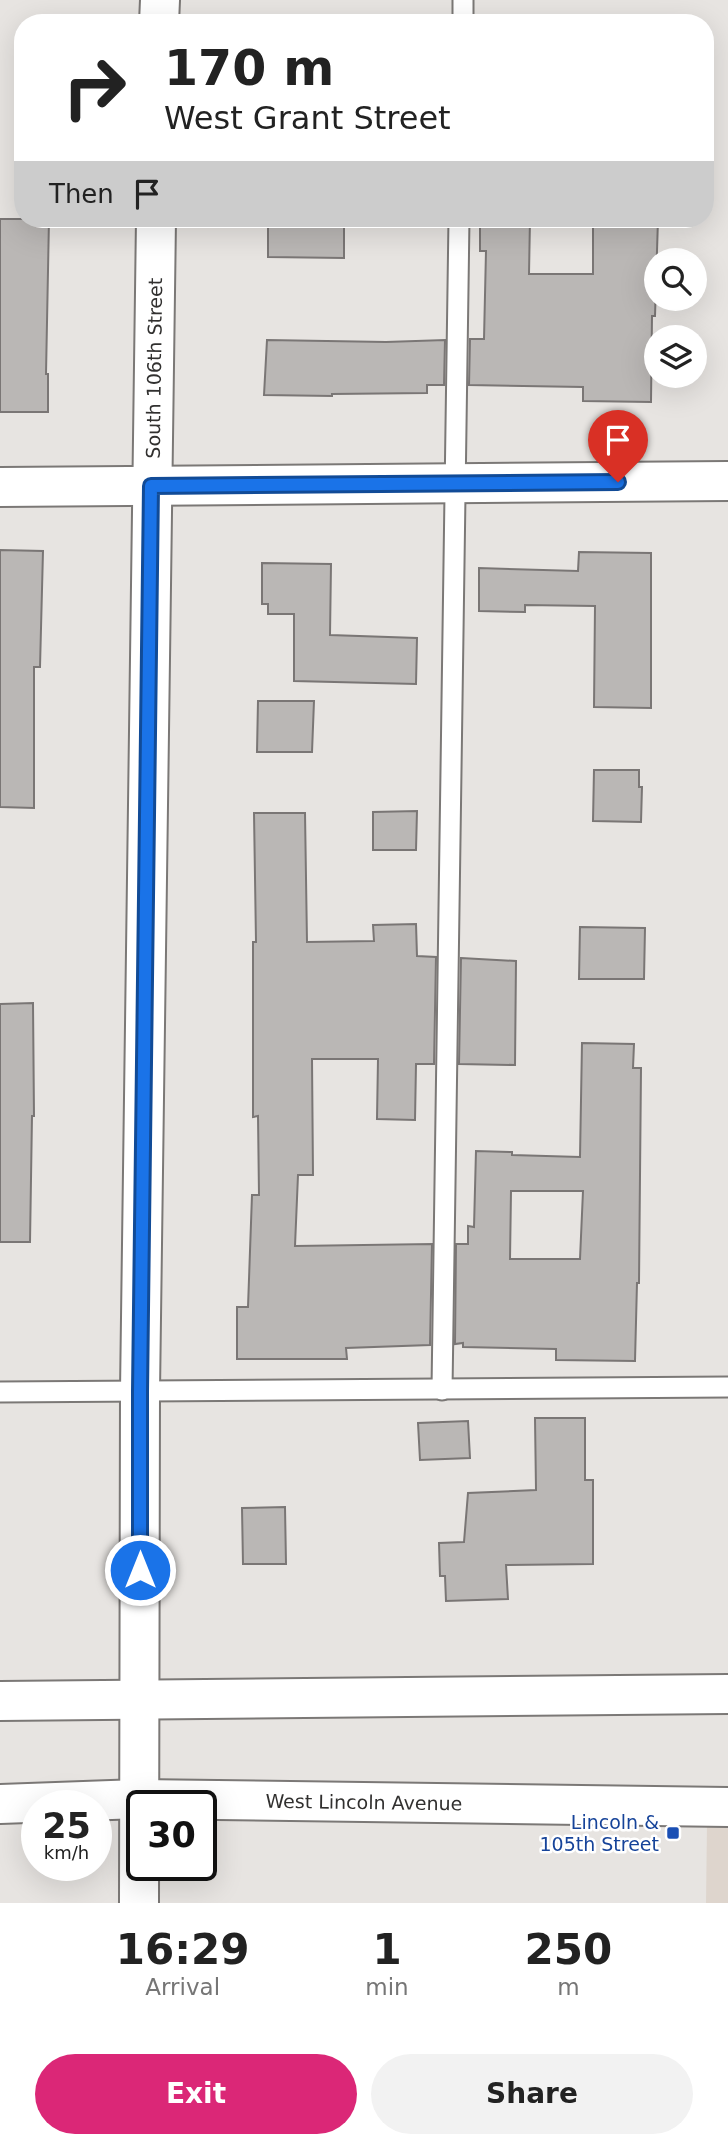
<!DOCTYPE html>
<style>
:root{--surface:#fff;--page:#f2f2f2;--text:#222;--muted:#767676;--accent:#db2777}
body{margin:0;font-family:"DejaVu Sans",sans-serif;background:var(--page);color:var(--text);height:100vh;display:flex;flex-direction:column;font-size:26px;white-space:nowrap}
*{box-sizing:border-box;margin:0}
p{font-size:23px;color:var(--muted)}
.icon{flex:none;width:38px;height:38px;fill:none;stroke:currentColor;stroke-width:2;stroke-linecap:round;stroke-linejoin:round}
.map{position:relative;height:1903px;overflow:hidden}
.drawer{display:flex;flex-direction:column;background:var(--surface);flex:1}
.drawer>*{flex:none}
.hud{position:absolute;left:14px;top:14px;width:700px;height:214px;border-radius:28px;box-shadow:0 7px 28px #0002;background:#fff;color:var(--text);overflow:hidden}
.controls{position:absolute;left:644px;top:248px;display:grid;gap:14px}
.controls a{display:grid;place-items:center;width:63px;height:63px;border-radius:50%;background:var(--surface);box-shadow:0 7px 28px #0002;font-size:35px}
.speed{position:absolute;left:21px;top:1790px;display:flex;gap:14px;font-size:35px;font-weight:700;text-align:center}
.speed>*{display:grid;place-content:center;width:91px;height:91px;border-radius:50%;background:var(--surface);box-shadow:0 7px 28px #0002;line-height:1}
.speed small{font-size:18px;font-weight:400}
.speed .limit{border:4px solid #111;border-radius:10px;background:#fff;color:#111}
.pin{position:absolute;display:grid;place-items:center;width:60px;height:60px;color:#fff;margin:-72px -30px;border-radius:50% 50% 50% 0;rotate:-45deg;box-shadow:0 0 7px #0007}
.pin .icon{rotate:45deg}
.me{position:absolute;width:77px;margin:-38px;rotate:0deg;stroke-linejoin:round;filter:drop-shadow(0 0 5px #0008)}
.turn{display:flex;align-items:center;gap:24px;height:147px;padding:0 35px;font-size:32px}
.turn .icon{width:91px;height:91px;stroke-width:2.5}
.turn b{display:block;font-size:49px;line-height:60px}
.then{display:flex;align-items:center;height:66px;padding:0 35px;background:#0003;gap:14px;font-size:26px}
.eta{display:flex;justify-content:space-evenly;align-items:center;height:119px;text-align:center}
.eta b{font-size:42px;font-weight:600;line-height:49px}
.action{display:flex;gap:14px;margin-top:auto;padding:14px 35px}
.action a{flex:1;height:80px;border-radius:42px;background:var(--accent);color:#fff;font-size:28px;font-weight:600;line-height:80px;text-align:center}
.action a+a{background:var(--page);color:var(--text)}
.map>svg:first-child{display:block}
</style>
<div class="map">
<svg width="728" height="1903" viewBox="0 0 728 1903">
<rect width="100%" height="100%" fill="#e7e4e1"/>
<polygon fill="#ded5cd" points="707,1825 728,1825 728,1903 706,1903"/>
<g fill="#bab7b5" stroke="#7a7675" stroke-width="2" fill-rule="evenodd">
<polygon points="0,219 49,219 46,374 48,374 48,412 0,412"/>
<polygon points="268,219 344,219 344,258 268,257"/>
<polygon points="480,219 530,219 529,274 593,274 593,219 658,219 655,316 652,316 651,402 583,401 583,387 469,385 470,339 484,339 486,251 480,251"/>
<polygon points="267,340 386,342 445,340 444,385 427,385 427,393 332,394 332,396 264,395"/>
<polygon points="0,550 43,551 40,667 34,667 34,808 0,807"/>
<polygon points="579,552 651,553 651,708 594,707 595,606 525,605 525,612 479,611 479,568 578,571"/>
<polygon points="262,563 331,564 330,635 417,638 416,684 294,681 294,614 268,614 268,604 262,604"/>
<polygon points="258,701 314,701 312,752 257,752"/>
<polygon points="594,770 639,770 639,787 642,787 641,822 593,821"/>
<polygon points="417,811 416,850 373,850 373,812"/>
<polygon points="254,813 305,813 307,942 374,941 373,925 416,924 417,956 436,957 434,1064 416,1064 415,1120 377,1119 378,1059 312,1059 313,1175 298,1175 295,1246 432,1244 430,1345 346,1348 347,1359 237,1359 237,1307 248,1307 252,1195 259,1195 258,1116 253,1117 253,942 256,942"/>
<polygon points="580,927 645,928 644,979 579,979"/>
<polygon points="461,958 516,961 515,1065 459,1064"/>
<polygon points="33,1003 34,1116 32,1116 30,1242 0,1242 0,1004"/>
<path d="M 582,1043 L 634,1044 L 633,1068 L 641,1068 L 639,1283 L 637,1283 L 635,1361 L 556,1360 L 556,1349 L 463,1347 L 463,1343 L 455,1344 L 456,1244 L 468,1244 L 468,1226 L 474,1227 L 476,1151 L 512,1152 L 512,1155 L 580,1157 ZM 511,1191 L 583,1191 L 580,1259 L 510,1259 Z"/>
<polygon points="535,1418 585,1418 585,1480 593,1480 593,1564 506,1565 508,1599 446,1601 445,1576 440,1576 439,1543 464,1542 468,1493 536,1490"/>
<polygon points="468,1421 470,1458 420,1460 418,1423"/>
<polygon points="285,1507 286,1564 243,1564 242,1508"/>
</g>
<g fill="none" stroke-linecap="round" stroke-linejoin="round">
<g stroke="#7b7876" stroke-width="23">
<g id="service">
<polyline points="463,23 463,0"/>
<polyline points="442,1390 459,219"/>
<polyline points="0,1392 728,1387"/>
</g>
</g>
<g stroke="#7b7876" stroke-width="42">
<g id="minor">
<polyline points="159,23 160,0"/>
<polyline points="0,487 728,481"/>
<path id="s1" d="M 139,1903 L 140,1391 L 156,219"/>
</g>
</g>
<g stroke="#7b7876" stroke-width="42">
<g id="secondary">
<polyline points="0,1701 728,1694"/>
<path id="s2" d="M 0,1804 L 139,1799 L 728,1807"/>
</g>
</g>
<use href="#service" stroke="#fff" stroke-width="19"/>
<use href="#minor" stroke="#fff" stroke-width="38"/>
<use href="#secondary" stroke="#fff" stroke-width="38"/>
</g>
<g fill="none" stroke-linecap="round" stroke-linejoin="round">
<g stroke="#114b97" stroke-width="18">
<polyline id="route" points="140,1570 140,1391 151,486 618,482"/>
</g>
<use href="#route" stroke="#1a73e8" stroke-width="12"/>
</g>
<rect fill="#1a4fb4" stroke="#fff" stroke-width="2.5" x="666" y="1826" width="14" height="14" rx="3.5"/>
<g text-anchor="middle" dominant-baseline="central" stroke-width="5" stroke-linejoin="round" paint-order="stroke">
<g font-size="19" fill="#31302f" stroke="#fff">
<text stroke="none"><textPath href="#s1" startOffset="1535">South 106th Street</textPath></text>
<text stroke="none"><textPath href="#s2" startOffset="364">West Lincoln Avenue</textPath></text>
</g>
<g font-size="19" fill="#164399" stroke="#fff" text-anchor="end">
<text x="659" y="1822">Lincoln &amp;<tspan x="659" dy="22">105th Street</tspan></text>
</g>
</g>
</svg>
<div class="controls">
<a><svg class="icon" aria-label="search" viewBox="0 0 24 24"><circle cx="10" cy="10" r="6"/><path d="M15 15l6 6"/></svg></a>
<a><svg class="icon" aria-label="layers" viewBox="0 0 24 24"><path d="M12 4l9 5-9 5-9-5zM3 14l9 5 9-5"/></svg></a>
</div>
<div class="speed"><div>25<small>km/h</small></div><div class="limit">30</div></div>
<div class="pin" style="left:618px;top:482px;background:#d93025"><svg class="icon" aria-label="arrive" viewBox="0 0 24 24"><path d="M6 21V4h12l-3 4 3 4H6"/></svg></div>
<svg class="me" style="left:140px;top:1570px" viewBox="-20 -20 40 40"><circle r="17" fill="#1a73e8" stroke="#fff" stroke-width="3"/><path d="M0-11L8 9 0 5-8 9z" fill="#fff"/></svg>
<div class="hud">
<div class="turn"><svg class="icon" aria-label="right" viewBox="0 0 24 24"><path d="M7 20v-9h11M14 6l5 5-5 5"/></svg><div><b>170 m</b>West Grant Street</div></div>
<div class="then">Then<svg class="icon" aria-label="arrive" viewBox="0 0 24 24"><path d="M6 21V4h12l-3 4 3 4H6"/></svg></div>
</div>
</div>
<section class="drawer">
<div class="eta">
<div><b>16:29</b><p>Arrival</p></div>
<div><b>1</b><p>min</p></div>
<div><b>250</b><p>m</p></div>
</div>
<div class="action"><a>Exit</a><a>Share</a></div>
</section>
